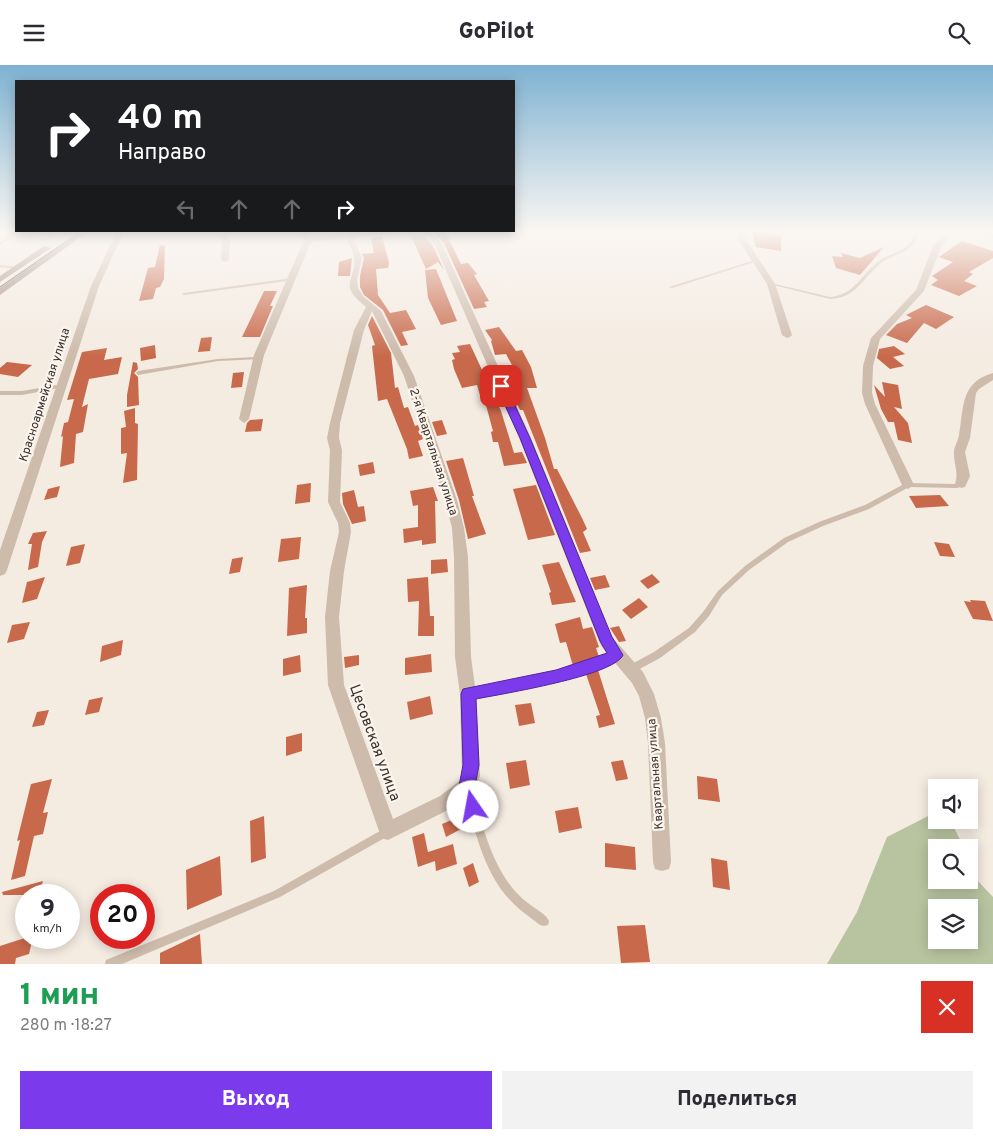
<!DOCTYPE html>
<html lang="ru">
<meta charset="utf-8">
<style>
:root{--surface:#fff;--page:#f2f2f3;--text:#2b2b33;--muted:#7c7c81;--accent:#7c3aed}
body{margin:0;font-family:Overpass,sans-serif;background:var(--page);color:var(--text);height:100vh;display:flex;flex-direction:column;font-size:19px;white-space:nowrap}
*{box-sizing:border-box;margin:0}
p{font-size:16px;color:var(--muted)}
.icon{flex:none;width:28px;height:28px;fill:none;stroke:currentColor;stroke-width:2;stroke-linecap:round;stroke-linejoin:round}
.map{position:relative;height:899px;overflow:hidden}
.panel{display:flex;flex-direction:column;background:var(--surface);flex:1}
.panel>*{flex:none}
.guide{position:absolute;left:15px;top:15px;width:500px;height:152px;border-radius:0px;box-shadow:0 2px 12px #0003;background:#202124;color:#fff;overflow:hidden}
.buttons{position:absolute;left:928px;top:714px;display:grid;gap:10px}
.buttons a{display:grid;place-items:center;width:50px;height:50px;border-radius:0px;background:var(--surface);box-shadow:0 2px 12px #0003;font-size:25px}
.speed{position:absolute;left:15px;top:819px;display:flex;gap:10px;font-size:25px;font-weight:700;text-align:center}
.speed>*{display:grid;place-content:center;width:65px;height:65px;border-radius:50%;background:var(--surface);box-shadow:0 2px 12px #0003;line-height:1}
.speed small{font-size:12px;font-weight:400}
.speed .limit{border:8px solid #d22;background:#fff;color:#111}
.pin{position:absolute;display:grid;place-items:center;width:42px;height:42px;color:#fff;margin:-21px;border-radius:10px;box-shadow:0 2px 8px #0006}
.me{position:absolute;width:55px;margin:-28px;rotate:348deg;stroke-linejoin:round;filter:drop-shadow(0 0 4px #0008)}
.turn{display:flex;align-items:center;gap:18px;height:105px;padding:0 20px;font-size:22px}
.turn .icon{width:65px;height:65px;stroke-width:2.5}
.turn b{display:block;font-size:35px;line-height:42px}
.lanes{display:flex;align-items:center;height:48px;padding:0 20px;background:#0003;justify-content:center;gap:25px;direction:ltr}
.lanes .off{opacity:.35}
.round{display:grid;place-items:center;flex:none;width:52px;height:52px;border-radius:0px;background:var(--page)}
.overview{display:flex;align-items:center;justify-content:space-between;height:85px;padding:0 20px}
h1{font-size:30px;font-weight:800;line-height:38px;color:#1e9e55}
.button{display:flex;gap:10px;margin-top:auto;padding:10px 20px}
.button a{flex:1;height:58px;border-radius:0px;background:var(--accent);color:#fff;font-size:20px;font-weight:800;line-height:58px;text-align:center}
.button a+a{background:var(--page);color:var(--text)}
header{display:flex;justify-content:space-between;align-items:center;height:65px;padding:0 20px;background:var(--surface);font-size:22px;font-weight:800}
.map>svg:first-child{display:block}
</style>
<header><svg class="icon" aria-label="menu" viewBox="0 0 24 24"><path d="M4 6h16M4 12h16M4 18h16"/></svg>GoPilot<svg class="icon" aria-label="search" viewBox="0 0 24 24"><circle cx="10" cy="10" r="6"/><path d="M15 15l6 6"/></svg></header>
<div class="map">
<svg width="993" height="899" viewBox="0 0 993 899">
<rect width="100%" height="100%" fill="#f4ebe1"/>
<path fill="#b8c4a0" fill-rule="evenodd" d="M 934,748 L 936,749 L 936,755 L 947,755 L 951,757 L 964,782 L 936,782 L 936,815 L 969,815 L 969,797 L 973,811 L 993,832 L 993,899 L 827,899 L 857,847 L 887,772 ZM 936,842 L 969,842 L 969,875 L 936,875 Z"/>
<g fill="#c8694b">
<polygon points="445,166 461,199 468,198 477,209 474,210 489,236 484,237 487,242 474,244 444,178 433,167"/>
<polygon points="752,167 781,171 781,186 756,182"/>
<polygon points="423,169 433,181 444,205 438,197 426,204 411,171"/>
<polygon points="382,171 389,198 388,203 376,204 378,230 390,248 406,245 416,264 402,267 408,280 401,281 383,245 364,230 360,222 360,211 364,193 362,189 374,188 371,173"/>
<polygon points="962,176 993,186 993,193 969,207 973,209 964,216 977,221 959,231 931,220 938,215 932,211 953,197 939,192"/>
<polygon points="160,180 165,181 164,214 160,222 156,223 153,234 139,236 148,203 155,202"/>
<polygon points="884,182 860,210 836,203 832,191 843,192 841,188 860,193"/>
<polygon points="352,193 350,211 338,211 339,197"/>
<polygon points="436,204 457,256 441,260 428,233 425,205"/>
<polygon points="264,226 277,226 270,241 273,241 260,272 242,272"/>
<polygon points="926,240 954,252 936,264 924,258 907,278 886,270 897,259 912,253 906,250"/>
<polygon points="372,251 391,288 395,323 398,322 404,343 408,342 415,361 418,360 423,374 418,376 423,391 409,394 407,384 387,334 378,336 372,281 375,280 368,260"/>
<polygon points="499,262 516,286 522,285 531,302 537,323 527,323 545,373 554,404 557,404 582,453 587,464 583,467 591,486 580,488 523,345 520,345 506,315 519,313 506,289 495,290 491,276 492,275 485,265"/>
<polygon points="212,272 210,286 198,287 201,273"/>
<polygon points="470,279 501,346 514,388 522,387 527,398 504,401 498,377 493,377 491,367 493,366 484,333 481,334 477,320 462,323 454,304 452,295 455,294 452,288 460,287 457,281"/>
<polygon points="155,280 156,293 141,296 140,283"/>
<polygon points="894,281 905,289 893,292 904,301 890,304 877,293 879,284"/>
<polygon points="107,283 104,295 122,292 118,309 89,314 82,342 88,339 83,367 76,369 74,398 60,402 63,371 61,372 64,358 68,357 74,334 67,335 82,287"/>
<polygon points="7,297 32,300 18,312 0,309 0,303"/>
<polygon points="133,297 137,298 138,304 134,308 138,312 139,340 127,342 127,330"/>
<polygon points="244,307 242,322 231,323 233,308"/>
<polygon points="882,317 898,320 902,344 894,342 908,358 912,378 898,375 894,357 888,357 881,344 874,320 885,332"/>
<polygon points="135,343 135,358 138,359 137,415 123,418 127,388 121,389 121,363 126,362 124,346"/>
<polygon points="263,354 261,366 245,367 247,358 250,355"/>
<polygon points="442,355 447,369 437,371 432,357"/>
<polygon points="463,393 474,431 472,431 486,469 468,474 459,435 446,396"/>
<polygon points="373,397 375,408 360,411 358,400"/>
<polygon points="311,418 310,437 295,439 297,420"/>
<polygon points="536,420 555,470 528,475 513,424"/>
<polygon points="60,421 57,432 44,435 48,424"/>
<polygon points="433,422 438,436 435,436 436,478 422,480 422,475 404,478 403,464 418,462 418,440 413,441 410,426"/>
<polygon points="354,425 358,442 364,441 366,456 352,459 343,439 342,428"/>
<polygon points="940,430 949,441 916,443 909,431"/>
<polygon points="47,466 42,477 38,502 28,505 32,479 28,479 33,468"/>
<polygon points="301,472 299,494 278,497 281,474"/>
<polygon points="934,477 949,479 955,492 940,491"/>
<polygon points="85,479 80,498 66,501 71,482"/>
<polygon points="243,492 240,507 229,509 232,494"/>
<polygon points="447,494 448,507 431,509 431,495"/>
<polygon points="559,497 576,537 552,540 549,528 551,527 542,500"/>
<polygon points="652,509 660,517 648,524 640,516"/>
<polygon points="605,510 610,522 595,525 590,513"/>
<polygon points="45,512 37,534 22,538 27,517"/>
<polygon points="428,512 430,551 434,551 434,571 418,571 419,536 408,537 407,514"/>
<polygon points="307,520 305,553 307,553 307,568 287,571 289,523"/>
<polygon points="639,533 648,542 631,554 622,545"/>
<polygon points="970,535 985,536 993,556 973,554 964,536 971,537"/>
<polygon points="580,552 583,564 592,562 599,582 596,583 599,592 573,601 566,577 560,578 555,559"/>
<polygon points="30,557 24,574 7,578 12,560"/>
<polygon points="619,561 626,576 619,577 610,563"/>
<polygon points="123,575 121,590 100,597 102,581"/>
<polygon points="431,589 432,607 405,610 405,593"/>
<polygon points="300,590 301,607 283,611 283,594"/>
<polygon points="359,590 359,600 345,603 344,592"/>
<polygon points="598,605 615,659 599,663 596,651 600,650 586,609"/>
<polygon points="430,631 433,649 410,655 407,637"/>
<polygon points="103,632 99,647 85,650 89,635"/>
<polygon points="531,638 535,658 519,661 515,640"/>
<polygon points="49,645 44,660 32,662 37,647"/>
<polygon points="302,668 302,686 286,691 286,672"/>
<polygon points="526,695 530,720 510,724 506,698"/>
<polygon points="623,695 628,714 616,716 611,697"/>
<polygon points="697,711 717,714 720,737 698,734"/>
<polygon points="52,714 43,748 48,747 43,769 34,771 25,811 11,815 20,775 17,776 31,719"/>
<polygon points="578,742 582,763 559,768 555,746"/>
<polygon points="264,751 266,793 251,798 250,756"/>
<polygon points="459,752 463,763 446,772 442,759"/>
<polygon points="424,768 428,787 453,779 457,799 436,806 435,796 418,802 412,772"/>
<polygon points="605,778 635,782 636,805 605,802"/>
<polygon points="220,791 222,830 187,845 186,805"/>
<polygon points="711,793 727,796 730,825 713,822"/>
<polygon points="473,798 479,817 469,822 463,803"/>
<polygon points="43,816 39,830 3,830 2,827"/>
<polygon points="645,860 650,897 621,898 617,861"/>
<polygon points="200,869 202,899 160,899 160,888"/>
<polygon points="28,872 33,872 29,889 16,893 15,899 0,899 0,881"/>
</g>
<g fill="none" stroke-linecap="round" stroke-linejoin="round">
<polyline stroke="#b9a596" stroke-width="2" stroke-dasharray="2 2" stroke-linecap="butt" points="45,175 59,166"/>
<g fill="#cdbbac" fill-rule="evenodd">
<path d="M 915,165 L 919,165 C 915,189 895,187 880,199 C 862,214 856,233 830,234 L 769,219 L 771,218 L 830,232 C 855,230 861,209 879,196 C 888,189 901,188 909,179 C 913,175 914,171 915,165 Z"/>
<polygon points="19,166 24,166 0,180 0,177"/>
<polygon points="755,195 758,196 672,223 669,222"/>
<polygon points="0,200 18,202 20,203 18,204 0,202"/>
<polygon points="293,213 294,213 294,215 184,230 182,229 184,228"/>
<polygon points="258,292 260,292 260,294 218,296 138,310 136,308 138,306 218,294"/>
<polygon points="62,319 64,320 64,322 22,330 0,330 0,326 22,326"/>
<polygon points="961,417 963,417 964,419 963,421 957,423 909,422 869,444 823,461 788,477 749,505 722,530 709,551 695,567 660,593 634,607 631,608 628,607 627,604 628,601 654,587 689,563 703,547 718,526 745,501 784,473 819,457 865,440 906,418 956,419"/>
<path d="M 616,586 L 619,587 L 620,590 L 619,593 C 570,618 522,623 469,633 L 466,632 L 465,629 L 466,626 L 469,625 C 506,618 544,614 580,602 C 593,598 604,592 616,586 Z"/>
<path d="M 467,718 L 470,719 L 471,722 C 482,758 490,796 514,825 C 519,831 525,836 532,841 C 537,845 546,849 549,856 L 548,860 L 544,861 L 540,860 C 530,852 519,845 510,835 C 482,805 474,761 463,722 L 464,719 Z"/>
<polygon points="387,762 390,764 392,767 390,770 280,832 122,899 105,899 106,895 274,826"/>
</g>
<g fill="#cdbbac" fill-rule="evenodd">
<polygon points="736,165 743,165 745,173 775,219 792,270 790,272 787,273 782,270 767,219 737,173"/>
<polygon points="947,165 954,165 941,182 924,226 880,274 873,301 872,328 875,339 914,420 908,424 902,420 865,339 862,328 863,301 871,273 916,225 933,181"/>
<polygon points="972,165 983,165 993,169 993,173"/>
<polygon points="219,166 227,166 230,176 229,195 225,197 221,195 222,176"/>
<path d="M 301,166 L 309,166 L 311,173 L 376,166 L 406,166 L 353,173 L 362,193 L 357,215 L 358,223 L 363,231 L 381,246 L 414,311 L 457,435 L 464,463 L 468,492 L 471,592 L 476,629 L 480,711 L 473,727 L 452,743 L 388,775 L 381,773 L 379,766 L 328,620 L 325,552 L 330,506 L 339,467 L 338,458 L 328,437 L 330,385 L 327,373 L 330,358 L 354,265 L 366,242 C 336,218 357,216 354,192 C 353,185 349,179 346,173 L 311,177 L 264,290 L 249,354 L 244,358 L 239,354 L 254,290 L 304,175 ZM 372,246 L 404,311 L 445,435 L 452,463 L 454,492 L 455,592 L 460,629 L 462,711 L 461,715 L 440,731 L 393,754 L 344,620 L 339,552 L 344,506 L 351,467 L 350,458 L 340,437 L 342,385 L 339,373 L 340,358 L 364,265 Z"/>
<polygon points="423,166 430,166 442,179 531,373 612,572 643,607 654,629 661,653 665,678 671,797 669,804 662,806 655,804 653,797 648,678 645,653 639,631 632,618 601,581 519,373 435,180"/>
<path d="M 993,308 L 993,315 L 979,324 L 976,328 L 970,373 L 965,387 L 970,411 L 965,422 L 961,423 L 955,419 C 959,408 954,400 954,389 C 953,383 958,377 959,370 C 964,343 960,317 993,308 Z"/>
</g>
<polygon fill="#cdbbac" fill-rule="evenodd" points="117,166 124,166 99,221 7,505 5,509 0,511 0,485 91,221"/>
<g fill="#a18a7d" fill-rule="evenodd">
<polygon points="81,166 89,166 0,230 0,223"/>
<polygon points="44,181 51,183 0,217 0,211"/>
</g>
<polyline stroke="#3b302b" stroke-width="1" points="0,222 81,166"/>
</g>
<linearGradient id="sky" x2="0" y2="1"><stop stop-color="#7eb2d2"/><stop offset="0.57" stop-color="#faf6f2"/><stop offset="1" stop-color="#faf6f2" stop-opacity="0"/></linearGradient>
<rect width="993" height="291" fill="url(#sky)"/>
<path fill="#7c3aed" stroke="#51269a" d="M 501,318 L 506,321 L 530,373 L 612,572 L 623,590 C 614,611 501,629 476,634 L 479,700 L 475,721 L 481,742 L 479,747 L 473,750 L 467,747 L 459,721 L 463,700 L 461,629 L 463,624 L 556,605 L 607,588 L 600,576 L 520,373 L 496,321 Z"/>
<g text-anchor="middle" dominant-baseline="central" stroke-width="4.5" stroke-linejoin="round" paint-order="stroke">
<g font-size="12" fill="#3b302b" stroke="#fbf5ee">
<text transform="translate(45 330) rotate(-72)">Красноармейская улица</text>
<text transform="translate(433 387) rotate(72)">2-я Квартальная улица</text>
<text transform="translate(656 709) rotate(-94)">Квартальная улица</text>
</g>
<g font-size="15" fill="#3b302b" stroke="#fbf5ee">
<text transform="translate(374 678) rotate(70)">Цесовская улица</text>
</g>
</g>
</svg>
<div class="buttons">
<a><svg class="icon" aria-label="sound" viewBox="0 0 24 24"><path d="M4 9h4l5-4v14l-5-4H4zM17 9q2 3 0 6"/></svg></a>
<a><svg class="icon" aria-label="search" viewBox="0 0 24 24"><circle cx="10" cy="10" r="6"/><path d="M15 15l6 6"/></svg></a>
<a><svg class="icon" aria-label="layers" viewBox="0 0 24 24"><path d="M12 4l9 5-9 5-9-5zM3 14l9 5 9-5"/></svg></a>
</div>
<div class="speed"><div>9<small>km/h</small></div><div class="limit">20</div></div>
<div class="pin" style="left:501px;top:321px;background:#d93025"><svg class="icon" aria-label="arrive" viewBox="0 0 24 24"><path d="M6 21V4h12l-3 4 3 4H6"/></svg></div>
<svg class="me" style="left:473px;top:742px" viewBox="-20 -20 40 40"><circle r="19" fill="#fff"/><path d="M0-13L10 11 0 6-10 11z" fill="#7c3aed"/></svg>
<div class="guide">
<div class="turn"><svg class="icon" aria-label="right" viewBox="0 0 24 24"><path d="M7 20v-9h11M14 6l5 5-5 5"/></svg><div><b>40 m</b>Направо</div></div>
<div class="lanes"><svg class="icon off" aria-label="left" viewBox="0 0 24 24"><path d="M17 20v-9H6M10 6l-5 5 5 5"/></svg><svg class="icon off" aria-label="ahead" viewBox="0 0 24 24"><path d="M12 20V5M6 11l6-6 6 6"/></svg><svg class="icon off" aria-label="ahead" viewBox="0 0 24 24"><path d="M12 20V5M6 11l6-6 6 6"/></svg><svg class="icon" aria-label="right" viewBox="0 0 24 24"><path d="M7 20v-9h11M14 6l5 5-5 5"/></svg></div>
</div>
</div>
<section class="panel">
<div class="overview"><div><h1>1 мин</h1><p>280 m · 18:27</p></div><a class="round" style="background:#d93025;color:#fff"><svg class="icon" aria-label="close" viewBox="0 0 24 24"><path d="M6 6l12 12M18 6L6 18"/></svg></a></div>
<div class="button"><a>Выход</a><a>Поделиться</a></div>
</section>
